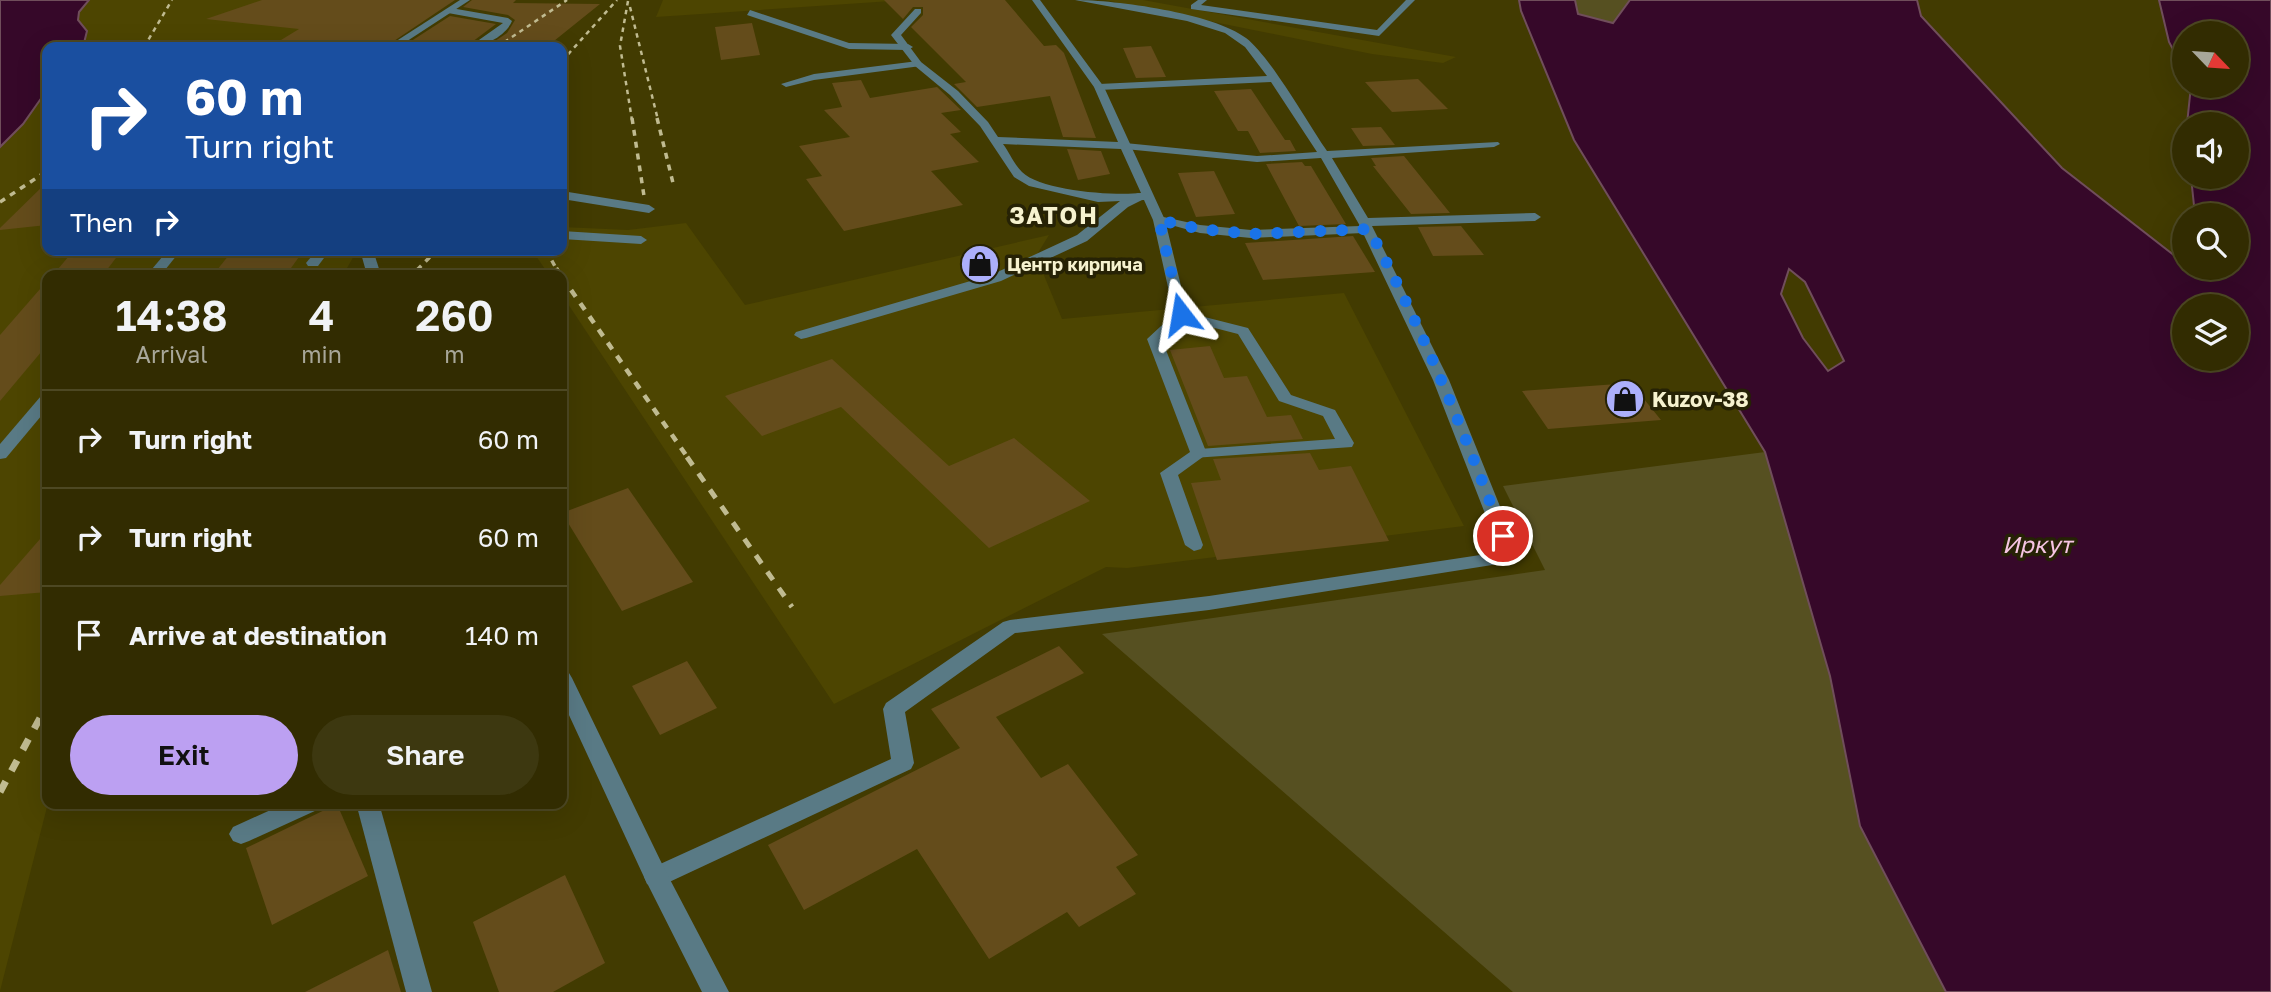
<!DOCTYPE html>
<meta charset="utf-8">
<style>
:root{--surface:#322c01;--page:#3d3810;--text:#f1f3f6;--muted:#a8a799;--line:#4d4823;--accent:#bca0f2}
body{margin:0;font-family:"Golos Text",sans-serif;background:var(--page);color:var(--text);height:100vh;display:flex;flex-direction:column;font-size:26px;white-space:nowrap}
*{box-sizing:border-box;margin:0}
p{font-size:23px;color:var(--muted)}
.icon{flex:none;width:38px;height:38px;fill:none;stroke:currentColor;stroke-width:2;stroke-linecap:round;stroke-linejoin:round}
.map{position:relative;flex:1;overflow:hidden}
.sheet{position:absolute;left:42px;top:270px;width:525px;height:539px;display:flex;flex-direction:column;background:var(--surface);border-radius:14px;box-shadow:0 7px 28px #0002,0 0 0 2px var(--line)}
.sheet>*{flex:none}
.hud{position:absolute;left:42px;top:42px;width:525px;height:214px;border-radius:14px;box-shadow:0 7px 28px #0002,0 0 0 2px var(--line);background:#1a4fa0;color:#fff;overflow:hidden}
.needle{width:46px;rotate:115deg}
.fabs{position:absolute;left:2172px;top:21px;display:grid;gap:14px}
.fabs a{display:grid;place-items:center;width:77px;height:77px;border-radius:50%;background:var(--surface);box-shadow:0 7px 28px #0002,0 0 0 2px var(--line);font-size:35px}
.pin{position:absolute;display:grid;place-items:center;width:60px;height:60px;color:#fff;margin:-30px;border:4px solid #fff;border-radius:50%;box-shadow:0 2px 7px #0007}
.me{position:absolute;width:77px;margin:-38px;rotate:346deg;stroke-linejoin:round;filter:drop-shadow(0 0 5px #0008)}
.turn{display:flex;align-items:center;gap:24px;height:147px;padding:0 28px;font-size:32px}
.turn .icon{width:91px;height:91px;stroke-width:2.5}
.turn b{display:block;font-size:49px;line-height:60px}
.then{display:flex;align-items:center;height:66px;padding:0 28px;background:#0003;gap:14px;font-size:26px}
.eta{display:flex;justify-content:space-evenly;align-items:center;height:119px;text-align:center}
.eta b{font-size:42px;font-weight:600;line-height:49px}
.action{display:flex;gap:14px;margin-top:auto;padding:14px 28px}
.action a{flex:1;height:80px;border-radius:42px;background:var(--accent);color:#111;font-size:28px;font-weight:600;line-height:80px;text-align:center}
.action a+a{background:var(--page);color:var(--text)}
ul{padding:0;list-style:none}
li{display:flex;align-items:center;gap:21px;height:98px;padding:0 28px;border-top:2px solid var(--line)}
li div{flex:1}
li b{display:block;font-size:26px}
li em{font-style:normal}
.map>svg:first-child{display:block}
</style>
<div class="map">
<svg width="2271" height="992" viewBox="0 0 2271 992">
<rect width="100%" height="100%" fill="#423b01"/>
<g fill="#4d4501">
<polygon points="89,0 451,0 379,47 83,47 87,31 78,20 79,12"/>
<polygon points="663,0 906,0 656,17"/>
<polygon points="1105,0 1143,0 1456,57 1443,63 1372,54"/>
<polygon points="47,90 47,250 350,250 355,254 343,275 47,275 48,803 0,991 0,147 23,124"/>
<polygon points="686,223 745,305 1049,235 1036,256 1062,319 1344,293 1464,526 1127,568 1106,567 834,704 562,295 562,275 549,275 532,250 562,250 562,227 628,230"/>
</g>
<g fill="#565021">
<polygon points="1575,0 1630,0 1613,23 1578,14"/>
<polygon points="1765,452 1830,676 1860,826 1946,992 1513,992 1102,634 1545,570 1503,486"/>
</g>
<g fill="#360829" stroke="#704e5b" stroke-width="2" fill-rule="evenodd">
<polygon points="0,0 89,0 79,12 78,20 87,31 83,47 47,47 47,90 23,124 0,147"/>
<path d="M 1519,0 L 1575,0 L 1578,14 L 1613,23 L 1630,0 L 1917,0 L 1921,16 L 2062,168 L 2184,263 L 2184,268 L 2236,268 L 2236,215 L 2195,215 L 2191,177 L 2236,177 L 2236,124 L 2187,124 L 2191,86 L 2236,86 L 2236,33 L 2184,33 L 2184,70 L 2169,42 L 2159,0 L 2271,0 L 2271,992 L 1946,992 L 1860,826 L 1830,676 L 1765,452 L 1574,140 L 1521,11 ZM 1789,269 L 1805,282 L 1844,361 L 1828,371 L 1803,338 L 1781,294 ZM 2184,306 L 2236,306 L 2236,359 L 2184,359 Z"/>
</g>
<g fill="#644c1b">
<polygon points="262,0 455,0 385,47 332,47 345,40 281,40 299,29 206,19"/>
<polygon points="472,0 516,0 513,3 600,4 549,45 489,45 507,33 515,20 508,15 463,7"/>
<polygon points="884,0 1005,0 1044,46 1056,45 1064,53 1096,138 1063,137 1050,96 977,107 954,84 966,82 911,27 923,15 923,7 913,7 903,19"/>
<polygon points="450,16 496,24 468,45 402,47"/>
<polygon points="752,23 760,55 721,60 715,27"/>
<polygon points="1151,46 1166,77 1136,78 1123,48"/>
<polygon points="1418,79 1448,109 1392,112 1365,82"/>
<polygon points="861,80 870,98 937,87 961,110 941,113 961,132 950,134 979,162 931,171 963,205 844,231 806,179 822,176 799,146 850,137 824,110 842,107 832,83"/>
<polygon points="1251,89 1285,140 1290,140 1296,151 1260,153 1248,131 1238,131 1214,91"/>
<polygon points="1381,127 1395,145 1363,146 1351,128"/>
<polygon points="1067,149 1101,151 1110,174 1078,180"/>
<polygon points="1404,156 1450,213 1411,214 1373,166 1376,166 1371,158"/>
<polygon points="1302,162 1305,166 1311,166 1346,224 1299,226 1266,164"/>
<polygon points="1214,171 1235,214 1196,217 1178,173"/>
<polygon points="47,182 47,225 0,230 0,228"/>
<polygon points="1461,226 1484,255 1433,256 1418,227"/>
<polygon points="1353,236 1375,272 1263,280 1245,243"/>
<polygon points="74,250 122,250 103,275 53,275"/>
<polygon points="233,250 304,250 286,275 213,275"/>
<polygon points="47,281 47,345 0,401 0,335"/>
<polygon points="1210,346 1224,378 1247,376 1267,417 1291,415 1303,439 1208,446 1170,350"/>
<polygon points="832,359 949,466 1014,438 1090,501 989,548 841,407 762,436 725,396"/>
<polygon points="1631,383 1661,420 1548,429 1522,391"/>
<polygon points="1310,453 1319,470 1351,466 1389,541 1217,560 1191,483 1221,480 1213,459"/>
<polygon points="628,488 693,582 622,611 562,513"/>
<polygon points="47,531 47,592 0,596 0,585"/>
<polygon points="1059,646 1084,673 996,717 1041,778 1068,764 1138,855 1116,867 1136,894 1079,927 1067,912 989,959 917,849 804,910 768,845 960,748 931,709"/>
<polygon points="687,661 717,708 660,735 632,686"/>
<polygon points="337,804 368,876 272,925 246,848"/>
<polygon points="565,875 605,963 553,992 499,992 473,922"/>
<polygon points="388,950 401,992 305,992"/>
</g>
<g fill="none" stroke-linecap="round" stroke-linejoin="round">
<g fill="#597a85" fill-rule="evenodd">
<path d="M 1075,0 C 1116,0 1213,13 1246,38 C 1270,56 1308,124 1327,151 L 1498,142 L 1500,144 L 1494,147 L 1332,158 L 1368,218 L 1535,213 L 1541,217 L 1535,221 L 1372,226 L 1449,380 L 1520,556 L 1518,560 L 1511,562 L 1209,610 L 1015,633 L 905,712 L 914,763 L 911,769 L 665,884 L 656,888 L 647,884 L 644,877 L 647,870 L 891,759 L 883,709 L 886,703 L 1003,622 L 1010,620 L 1209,596 L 1500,552 L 1433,380 L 1363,233 L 1251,238 L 1200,233 L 1153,220 L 1159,216 L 1200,225 L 1251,230 L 1360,226 L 1321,158 L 1257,162 L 1125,149 L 1119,146 L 1125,143 L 1257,156 L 1317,152 L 1271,82 L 1099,90 L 1094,87 L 1099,84 L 1267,76 L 1245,47 L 1225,33 L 1187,21 Z"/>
<polygon points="1198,0 1207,0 1201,5 1377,30 1406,0 1415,0 1379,36 1191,9 1191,5"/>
<path d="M 451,8 L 508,18 L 512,21 C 506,36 484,47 469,47 L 503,23 L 448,13 Z"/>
<polygon points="750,10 849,43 908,44 913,47 908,50 849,49 747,15"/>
<polygon points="918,61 921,62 921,66 814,80 786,87 781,84 814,74"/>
<polygon points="562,191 649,205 655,209 649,213 562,199"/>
<polygon points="1138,193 1142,194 1142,200 1128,207 1087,241 1001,281 806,338 801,339 794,335 796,332 991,275 1077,235 1120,201"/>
<polygon points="562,231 641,236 647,240 641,244 562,239"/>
<polygon points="168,250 181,250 161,275 147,275"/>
<polygon points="317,250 330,250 318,266 308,266 306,263"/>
<polygon points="1181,311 1248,328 1291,395 1335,410 1354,443 1352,447 1193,458 1191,454 1199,449 1335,439 1323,416 1279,401 1238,334 1176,318 1174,315"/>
<polygon points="47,394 47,409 6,458 0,459 0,444 41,396"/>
<polygon points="286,803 320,803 317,810 249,841 241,844 233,841 229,834 233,827"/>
</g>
<g fill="#597a85" fill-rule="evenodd">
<polygon points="460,0 470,0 398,47 387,47"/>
<path d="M 1032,0 L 1040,0 L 1104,87 L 1165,220 L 1188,315 L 1162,340 L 1207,454 L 1178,475 L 1203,545 L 1201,549 L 1194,551 L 1185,545 L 1160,473 L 1190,452 L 1147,339 L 1174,314 L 1153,220 L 1144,200 L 1098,202 L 1029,186 L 1014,177 L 980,126 L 950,95 L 915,66 L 891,35 L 915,9 L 921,9 L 921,13 L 901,35 L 921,62 L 958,91 L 988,122 L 998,137 L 1118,142 L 1094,87 ZM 1003,144 L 1121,149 L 1141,193 C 1114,196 1041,191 1022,172 C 1014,164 1009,152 1003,144 Z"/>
<polygon points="360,250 373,250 381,275 367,275"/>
<polygon points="562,670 569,673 572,678 665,870 729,992 702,992 644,877 562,700"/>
<polygon points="356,803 379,803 432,992 406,992"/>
</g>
<g stroke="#c0bb91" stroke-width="2.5" stroke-dasharray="4.5 4.5" stroke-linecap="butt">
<polyline points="628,1 620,46 632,120"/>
<polyline points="630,7 658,120"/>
<polyline points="144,47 172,0"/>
<polyline points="497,47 567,0"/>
<polyline points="562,61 617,0"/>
</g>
<g stroke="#c0bb91" stroke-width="3.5" stroke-dasharray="6 6" stroke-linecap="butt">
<polyline points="632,118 644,196"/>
<polyline points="657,118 674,187"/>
<polyline points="0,202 47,171"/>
<polyline points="546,250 557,270"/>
<polyline points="417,270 437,250"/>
</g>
<g stroke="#c0bb91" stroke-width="4.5" stroke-dasharray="8 8" stroke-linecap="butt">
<polyline points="556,268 560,275"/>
<polyline points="412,275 419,268"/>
<polyline points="562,277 688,458"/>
</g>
<polyline stroke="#c0bb91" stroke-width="5" stroke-dasharray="10 10" stroke-linecap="butt" points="687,457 792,607"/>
<polyline stroke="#c0bb91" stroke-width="7" stroke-dasharray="12 12" stroke-linecap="butt" points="0,792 47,705"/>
</g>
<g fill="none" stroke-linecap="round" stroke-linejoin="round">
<path stroke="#1a73e8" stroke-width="12" stroke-dasharray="0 21.6" d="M 1181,314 L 1159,220 L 1200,229 L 1251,234 L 1369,229 C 1422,327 1464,432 1503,536"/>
</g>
<defs>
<g id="shop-disc" transform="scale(2.0125)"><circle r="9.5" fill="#acaffb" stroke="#262205"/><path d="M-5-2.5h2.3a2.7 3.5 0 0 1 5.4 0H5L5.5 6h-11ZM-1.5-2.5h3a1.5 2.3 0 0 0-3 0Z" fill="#111"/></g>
</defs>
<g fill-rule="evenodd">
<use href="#shop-disc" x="980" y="264"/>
<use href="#shop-disc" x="1625" y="399"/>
</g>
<g text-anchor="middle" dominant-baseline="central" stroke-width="7" stroke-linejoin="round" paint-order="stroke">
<g font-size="18" font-weight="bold" fill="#f6f2cf" stroke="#262205" text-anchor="start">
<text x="1007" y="264">Центр кирпича</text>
</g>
<g font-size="21" font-weight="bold" fill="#f6f2cf" stroke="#262205" text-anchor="start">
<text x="1652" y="399">Kuzov-38</text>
</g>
<g font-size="23" font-weight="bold" letter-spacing="2" fill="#f6f2cf" stroke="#262205">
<text x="1054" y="215">ЗАТОН</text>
</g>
<g font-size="23" font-style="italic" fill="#f6c5e3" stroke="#262205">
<text x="2037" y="544">Иркут</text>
</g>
</g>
</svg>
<div class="fabs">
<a><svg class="needle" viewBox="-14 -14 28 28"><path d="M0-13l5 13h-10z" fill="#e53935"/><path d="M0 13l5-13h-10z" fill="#a8a799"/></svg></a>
<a><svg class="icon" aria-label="sound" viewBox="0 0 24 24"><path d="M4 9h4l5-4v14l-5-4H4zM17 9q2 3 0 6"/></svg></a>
<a><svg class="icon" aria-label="search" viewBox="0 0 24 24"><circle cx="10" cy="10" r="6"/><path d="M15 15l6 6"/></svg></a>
<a><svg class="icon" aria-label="layers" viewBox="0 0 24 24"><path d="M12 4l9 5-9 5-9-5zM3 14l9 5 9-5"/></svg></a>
</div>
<div class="pin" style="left:1503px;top:536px;background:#d93025"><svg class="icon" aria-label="arrive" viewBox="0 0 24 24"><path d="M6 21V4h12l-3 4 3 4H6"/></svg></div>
<svg class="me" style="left:1181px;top:314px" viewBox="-20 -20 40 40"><path d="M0-17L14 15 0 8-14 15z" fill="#1a73e8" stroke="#fff" stroke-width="4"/></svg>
<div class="hud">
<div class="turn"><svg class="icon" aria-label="right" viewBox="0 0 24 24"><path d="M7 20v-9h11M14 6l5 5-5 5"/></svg><div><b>60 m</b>Turn right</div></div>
<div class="then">Then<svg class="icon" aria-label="right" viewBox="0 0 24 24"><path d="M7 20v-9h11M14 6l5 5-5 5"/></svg></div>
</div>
<section class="sheet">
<div class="eta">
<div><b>14:38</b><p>Arrival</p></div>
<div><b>4</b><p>min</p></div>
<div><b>260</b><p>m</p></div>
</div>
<ul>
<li><svg class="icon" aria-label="right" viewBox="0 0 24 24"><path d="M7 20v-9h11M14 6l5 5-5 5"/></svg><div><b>Turn right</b></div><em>60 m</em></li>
<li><svg class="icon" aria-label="right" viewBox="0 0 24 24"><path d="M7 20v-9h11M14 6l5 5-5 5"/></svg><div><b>Turn right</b></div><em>60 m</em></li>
<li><svg class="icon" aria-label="arrive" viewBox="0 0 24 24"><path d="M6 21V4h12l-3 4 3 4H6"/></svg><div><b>Arrive at destination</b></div><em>140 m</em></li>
</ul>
<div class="action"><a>Exit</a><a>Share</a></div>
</section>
</div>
